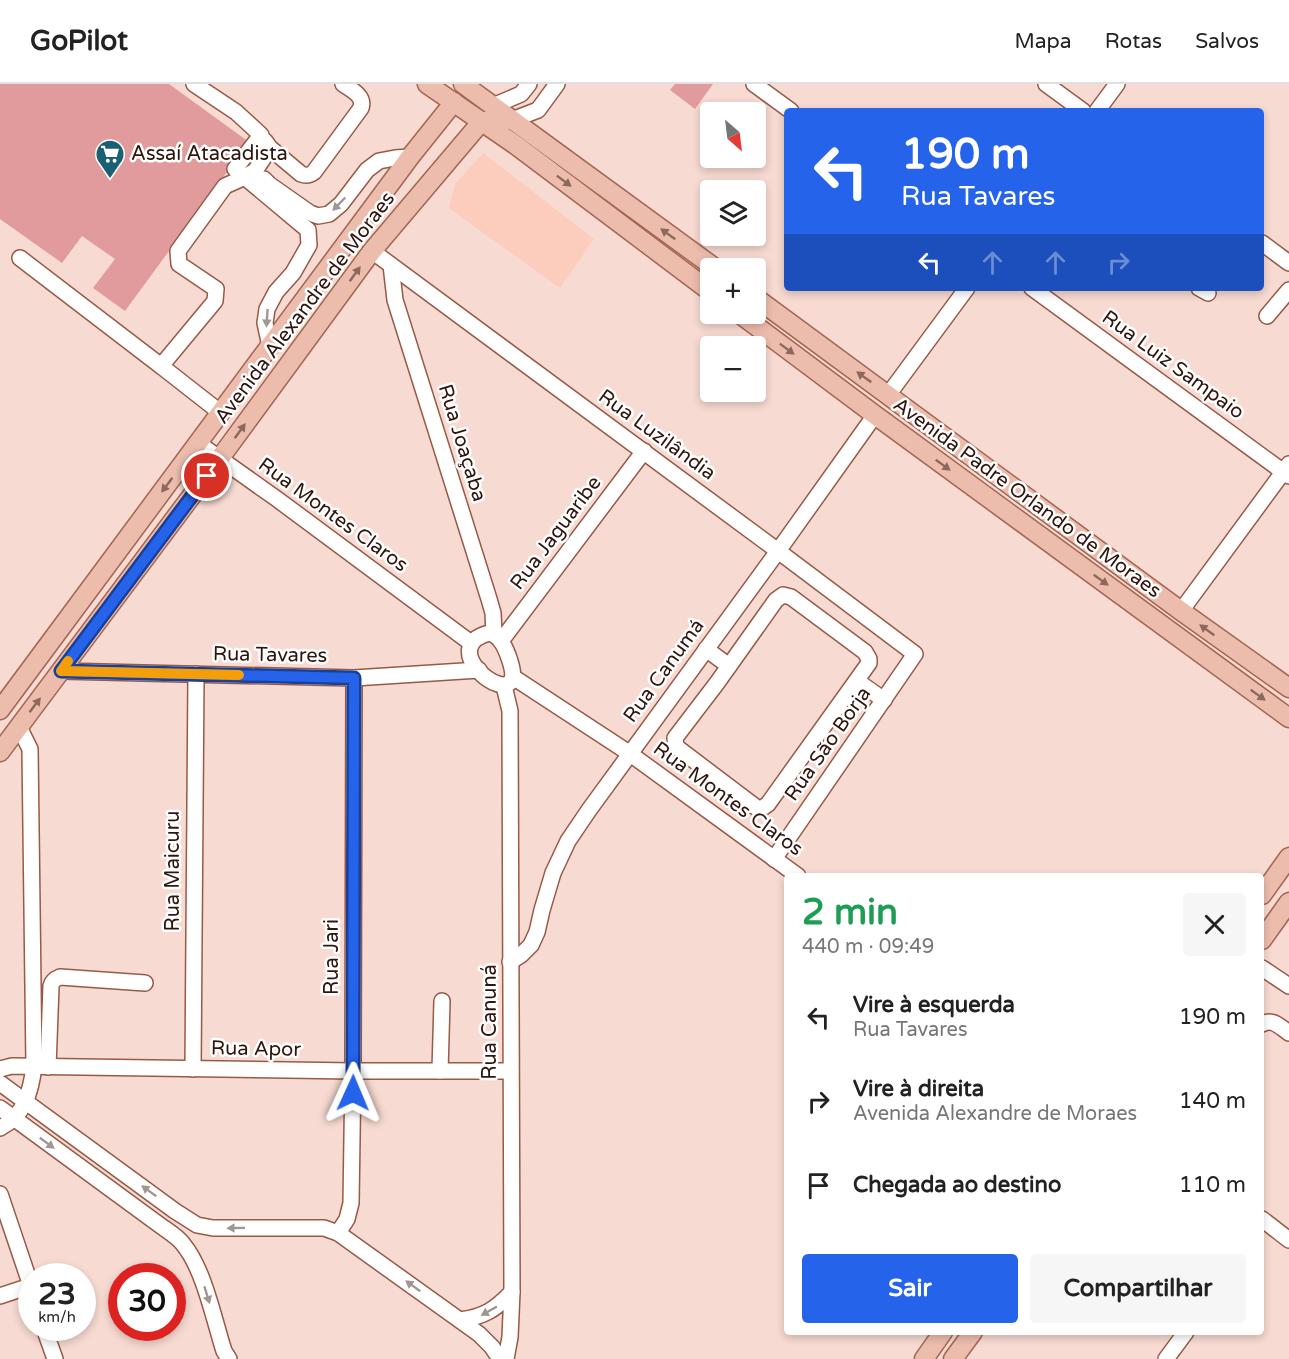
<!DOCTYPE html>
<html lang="pt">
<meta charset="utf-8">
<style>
:root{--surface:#fff;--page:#f6f6f6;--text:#222;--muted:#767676;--line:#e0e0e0;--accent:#2563eb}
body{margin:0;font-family:"Varela Round",sans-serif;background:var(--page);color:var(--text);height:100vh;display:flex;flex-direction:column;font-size:22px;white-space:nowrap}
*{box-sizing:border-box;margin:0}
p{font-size:20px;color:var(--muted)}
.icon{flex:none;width:33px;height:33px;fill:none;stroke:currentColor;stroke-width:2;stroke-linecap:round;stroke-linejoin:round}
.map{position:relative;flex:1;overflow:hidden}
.details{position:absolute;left:784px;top:789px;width:480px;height:462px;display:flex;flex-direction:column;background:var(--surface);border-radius:6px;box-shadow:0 3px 9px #0003}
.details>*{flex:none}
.guide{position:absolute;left:784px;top:24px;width:480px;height:183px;border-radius:6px;box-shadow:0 3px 9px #0003;background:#2563eb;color:#fff;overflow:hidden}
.needle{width:39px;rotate:152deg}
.buttons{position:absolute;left:700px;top:18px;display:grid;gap:12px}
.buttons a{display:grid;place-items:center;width:66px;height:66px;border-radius:6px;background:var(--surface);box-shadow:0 3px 9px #0003;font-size:30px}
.speed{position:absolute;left:18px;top:1179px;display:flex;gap:12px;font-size:30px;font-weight:700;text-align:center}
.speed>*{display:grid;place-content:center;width:78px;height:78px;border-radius:50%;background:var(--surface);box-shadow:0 3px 9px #0003;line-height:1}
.speed small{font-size:15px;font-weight:400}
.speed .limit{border:9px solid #d22;background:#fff;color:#111}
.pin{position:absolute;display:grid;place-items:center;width:51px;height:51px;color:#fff;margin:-26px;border:3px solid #fff;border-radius:50%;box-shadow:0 2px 6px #0007}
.me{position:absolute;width:66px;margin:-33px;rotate:1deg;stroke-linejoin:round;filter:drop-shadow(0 0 4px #0008)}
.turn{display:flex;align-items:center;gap:21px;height:126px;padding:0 18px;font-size:27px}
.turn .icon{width:78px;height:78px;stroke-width:2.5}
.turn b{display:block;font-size:42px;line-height:51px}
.lanes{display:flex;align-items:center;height:57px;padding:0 18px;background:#0003;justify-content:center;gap:30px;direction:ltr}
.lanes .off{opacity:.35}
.round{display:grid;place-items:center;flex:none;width:63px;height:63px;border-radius:6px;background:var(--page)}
.headline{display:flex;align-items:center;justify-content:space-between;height:102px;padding:0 18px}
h1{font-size:36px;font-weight:800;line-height:45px;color:#1e9e55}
.button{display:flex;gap:12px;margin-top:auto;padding:12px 18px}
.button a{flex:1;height:69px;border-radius:6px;background:var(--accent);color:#fff;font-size:24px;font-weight:800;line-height:69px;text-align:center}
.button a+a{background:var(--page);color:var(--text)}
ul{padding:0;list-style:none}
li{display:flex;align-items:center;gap:18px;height:84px;padding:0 18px}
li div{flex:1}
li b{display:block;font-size:22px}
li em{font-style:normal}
header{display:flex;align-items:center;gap:36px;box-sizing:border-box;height:84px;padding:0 30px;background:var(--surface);border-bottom:2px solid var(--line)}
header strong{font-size:28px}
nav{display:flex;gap:33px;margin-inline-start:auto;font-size:21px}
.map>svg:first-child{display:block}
</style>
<header>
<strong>GoPilot</strong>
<nav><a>Mapa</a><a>Rotas</a><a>Salvos</a></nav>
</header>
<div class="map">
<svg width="1289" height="1275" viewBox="0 0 1289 1275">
<rect width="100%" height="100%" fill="#f7dad1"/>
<polygon fill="#fcccbd" points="483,69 594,155 560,204 449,124 455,100"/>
<g fill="#e29b9c">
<polygon points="0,0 169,0 249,58 125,227 93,204 115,175 82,152 62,179 0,135"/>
<polygon points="675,0 713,0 695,25 670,6"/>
</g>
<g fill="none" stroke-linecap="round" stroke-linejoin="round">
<g stroke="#975a47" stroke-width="18">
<g id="minor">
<polyline points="194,0 236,28 261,51 235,85 308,146 309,161 293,189 276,208 267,225 265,239 270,262"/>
<polyline points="754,0 791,27"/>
<polyline points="1046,0 1083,27"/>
<polyline points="493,22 521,10 529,0"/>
<polyline points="1097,27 1117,0"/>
<polyline points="512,36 538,26 557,0"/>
<path d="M 265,57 L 270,64 L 301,90 C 306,92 309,92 314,88 L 361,24 C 365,12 352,6 343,0"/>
<polyline points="264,95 270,101 310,129 318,132 329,130 341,120 367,86 379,77 395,74 410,73"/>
<polyline points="1262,159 1289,179"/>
<polyline points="372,167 778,467 915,570 774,775"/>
<polyline points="20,174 161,282"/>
<polyline points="391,181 395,216 489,515 493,529 494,550"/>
<polyline points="1032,204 1289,392"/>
<polyline points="1199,204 1208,209"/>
<polyline points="1267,232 1289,206"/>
<polyline points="888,311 967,204"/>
<polyline points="221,329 161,282 215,217 216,205 179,180 178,167 225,102 245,93 255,87 270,64"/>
<polyline points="198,359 277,415 471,559"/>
<polygon points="783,511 791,513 865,568 869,575 869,579 768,720 761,725 757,724 679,665 676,662 675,654 717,599 776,516"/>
<polyline points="1181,527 1289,380"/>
<path d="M 489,549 C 494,550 497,552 500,556 C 506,563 515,587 512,595 C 504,619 437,563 489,549 Z"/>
<polyline points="501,557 644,367"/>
<polyline points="706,565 729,582"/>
<polyline points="61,587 354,594 479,586"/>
<polyline points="513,593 629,669 798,792"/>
<polyline points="857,597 884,616"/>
<polyline points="504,602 510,627 512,1208 510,1253 506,1275"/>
<polyline points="510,878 521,871 531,861 537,848 542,826 553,789 568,757 589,726 778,467 875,331"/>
<polyline points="1262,884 1289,902"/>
<path d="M 1262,940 C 1273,934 1280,943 1289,949"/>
<path d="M 48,983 L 51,902 C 52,897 55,895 60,893 L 145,899"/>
<polyline points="0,985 12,982 353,987 511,987"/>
<polyline points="193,985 196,590"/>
<polyline points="440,987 442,917"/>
<polyline points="0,999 175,1127 197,1141 213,1144 324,1144 338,1149 479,1250 492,1263 500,1275"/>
<path d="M 0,1024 L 161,1142 C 168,1147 178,1153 183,1160 C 204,1185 214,1236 224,1267 L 229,1275"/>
<path d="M 0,1044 C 24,1032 31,1008 34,982 L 30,665 L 19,643"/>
<polyline points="0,1110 32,1205"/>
<polyline points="1262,1135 1289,1156"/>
<polyline points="338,1149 347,1135 351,1119 353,987 354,594"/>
<polyline points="0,1212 30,1202"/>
<path d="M 460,1236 C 484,1233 496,1225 512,1208"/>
<polyline points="44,1244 55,1275"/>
<polyline points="1166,1275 1186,1248"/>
</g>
</g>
<g stroke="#a26551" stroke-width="21">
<g id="major">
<polyline points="427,0 517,62 711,208"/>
<polyline points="463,0 715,184"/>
<polyline points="756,214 1181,527 1289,604"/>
<polyline points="740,230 875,331 1289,634"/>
<polyline points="0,626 410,73 454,18"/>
<polyline points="0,668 220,374 372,167 482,37 512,36"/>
<polyline points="1262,811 1289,773"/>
<polyline points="1262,856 1289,818"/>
<polyline points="924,1275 943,1248"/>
<polyline points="953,1275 973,1248"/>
</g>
</g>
<use href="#minor" stroke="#fff" stroke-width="15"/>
<use href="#major" stroke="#ecbcad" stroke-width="18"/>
</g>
<defs><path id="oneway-solid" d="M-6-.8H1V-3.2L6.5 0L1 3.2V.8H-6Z" transform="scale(1.5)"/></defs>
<g fill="#8d685d">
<use href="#oneway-solid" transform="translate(564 97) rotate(37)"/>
<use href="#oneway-solid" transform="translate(668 150) rotate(-144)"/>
<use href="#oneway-solid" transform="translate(355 190) rotate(-54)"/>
<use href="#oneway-solid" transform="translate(787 265) rotate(37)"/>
<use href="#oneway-solid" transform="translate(864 293) rotate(-144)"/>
<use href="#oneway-solid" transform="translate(240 347) rotate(-54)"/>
<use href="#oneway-solid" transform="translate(943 381) rotate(36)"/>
<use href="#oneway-solid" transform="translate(167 401) rotate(127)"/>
<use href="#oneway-solid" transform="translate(1101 496) rotate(36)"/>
<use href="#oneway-solid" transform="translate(1207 546) rotate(-144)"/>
<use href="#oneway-solid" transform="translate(1258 611) rotate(36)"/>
<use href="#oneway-solid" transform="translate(35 621) rotate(-53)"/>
</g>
<g fill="#a19692">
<use href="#oneway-solid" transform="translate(339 120) rotate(134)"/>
<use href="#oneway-solid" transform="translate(267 234) rotate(94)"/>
<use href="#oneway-solid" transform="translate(47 1059) rotate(36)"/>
<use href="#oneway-solid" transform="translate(149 1107) rotate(-144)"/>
<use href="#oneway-solid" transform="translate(236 1144) rotate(179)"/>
<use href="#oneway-solid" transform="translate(413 1202) rotate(-144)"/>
<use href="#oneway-solid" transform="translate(207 1211) rotate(73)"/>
<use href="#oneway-solid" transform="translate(489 1227) rotate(151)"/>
</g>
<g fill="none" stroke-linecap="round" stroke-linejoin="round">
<g stroke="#184099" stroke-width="15">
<polyline id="route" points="207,392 61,587 354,594 353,1009"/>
</g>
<use href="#route" stroke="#2563eb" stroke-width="10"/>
<polyline stroke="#f59e0b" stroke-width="10" points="68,577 61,587 239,591"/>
</g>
<defs>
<g id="supermarket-pin" transform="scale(1.5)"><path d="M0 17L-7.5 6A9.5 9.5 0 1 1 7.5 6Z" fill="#1b6072" stroke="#fff"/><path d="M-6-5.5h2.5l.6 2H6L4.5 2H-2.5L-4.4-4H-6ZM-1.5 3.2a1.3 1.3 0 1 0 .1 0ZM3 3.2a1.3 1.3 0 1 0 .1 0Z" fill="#fff"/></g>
</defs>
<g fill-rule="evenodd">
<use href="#supermarket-pin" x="110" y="70"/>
</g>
<g text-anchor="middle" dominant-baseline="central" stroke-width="5" stroke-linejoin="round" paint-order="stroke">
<g font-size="20" fill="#2e150d" stroke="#fff" text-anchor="start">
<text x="131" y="70">Assaí Atacadista</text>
</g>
<g font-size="20" fill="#2e150d" stroke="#fff">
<text transform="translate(305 224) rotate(-53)">Avenida Alexandre de Moraes</text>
<text transform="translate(1173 281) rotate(36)">Rua Luiz Sampaio</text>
<text transform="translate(657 351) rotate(36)">Rua Luzilândia</text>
<text transform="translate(462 359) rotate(73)">Rua Joaçaba</text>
<text transform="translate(1027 414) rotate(36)">Avenida Padre Orlando de Moraes</text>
<text transform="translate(333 431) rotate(36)">Rua Montes Claros</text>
<text transform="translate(556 449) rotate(-53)">Rua Jaguaribe</text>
<text transform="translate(270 571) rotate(1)">Rua Tavares</text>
<text transform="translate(664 587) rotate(-54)">Rua Canumá</text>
<text transform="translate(828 660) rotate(-55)">Rua São Borja</text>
<text transform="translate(728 715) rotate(36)">Rua Montes Claros</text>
<text transform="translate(173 787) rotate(-90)">Rua Maicuru</text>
<text transform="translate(332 873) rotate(-90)">Rua Jari</text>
<text transform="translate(490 938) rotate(-90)">Rua Canuná</text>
<text transform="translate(256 965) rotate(1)">Rua Apor</text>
</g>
</g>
</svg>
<div class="buttons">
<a><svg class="needle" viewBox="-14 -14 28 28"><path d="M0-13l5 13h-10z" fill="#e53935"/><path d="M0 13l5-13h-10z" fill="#767676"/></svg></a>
<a><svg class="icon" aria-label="layers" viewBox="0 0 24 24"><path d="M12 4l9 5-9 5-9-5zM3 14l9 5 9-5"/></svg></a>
<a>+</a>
<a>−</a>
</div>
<div class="speed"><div>23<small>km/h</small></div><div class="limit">30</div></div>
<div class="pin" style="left:207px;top:392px;background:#d93025"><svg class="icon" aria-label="arrive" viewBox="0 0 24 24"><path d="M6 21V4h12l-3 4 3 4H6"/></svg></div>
<svg class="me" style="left:353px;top:1009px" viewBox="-20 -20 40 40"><path d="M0-17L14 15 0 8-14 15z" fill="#2563eb" stroke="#fff" stroke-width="4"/></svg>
<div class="guide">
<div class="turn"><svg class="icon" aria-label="left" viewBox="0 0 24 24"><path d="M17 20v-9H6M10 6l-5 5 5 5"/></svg><div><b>190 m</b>Rua Tavares</div></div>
<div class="lanes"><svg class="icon" aria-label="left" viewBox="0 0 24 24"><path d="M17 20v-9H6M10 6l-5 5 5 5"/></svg><svg class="icon off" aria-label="ahead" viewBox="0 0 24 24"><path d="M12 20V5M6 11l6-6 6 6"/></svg><svg class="icon off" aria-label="ahead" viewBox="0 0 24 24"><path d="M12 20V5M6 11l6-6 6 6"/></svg><svg class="icon off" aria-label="right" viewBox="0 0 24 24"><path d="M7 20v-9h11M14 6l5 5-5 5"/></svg></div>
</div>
<section class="details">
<div class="headline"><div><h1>2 min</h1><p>440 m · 09:49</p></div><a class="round"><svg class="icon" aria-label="close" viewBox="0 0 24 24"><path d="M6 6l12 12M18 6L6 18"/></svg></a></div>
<ul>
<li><svg class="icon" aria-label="left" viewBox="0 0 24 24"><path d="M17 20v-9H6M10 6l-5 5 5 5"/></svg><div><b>Vire à esquerda</b><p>Rua Tavares</p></div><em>190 m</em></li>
<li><svg class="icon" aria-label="right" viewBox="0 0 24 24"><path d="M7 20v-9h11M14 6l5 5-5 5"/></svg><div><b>Vire à direita</b><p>Avenida Alexandre de Moraes</p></div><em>140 m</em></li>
<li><svg class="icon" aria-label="arrive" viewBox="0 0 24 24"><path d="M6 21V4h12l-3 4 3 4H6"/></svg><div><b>Chegada ao destino</b></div><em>110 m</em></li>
</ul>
<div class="button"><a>Sair</a><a>Compartilhar</a></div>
</section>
</div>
